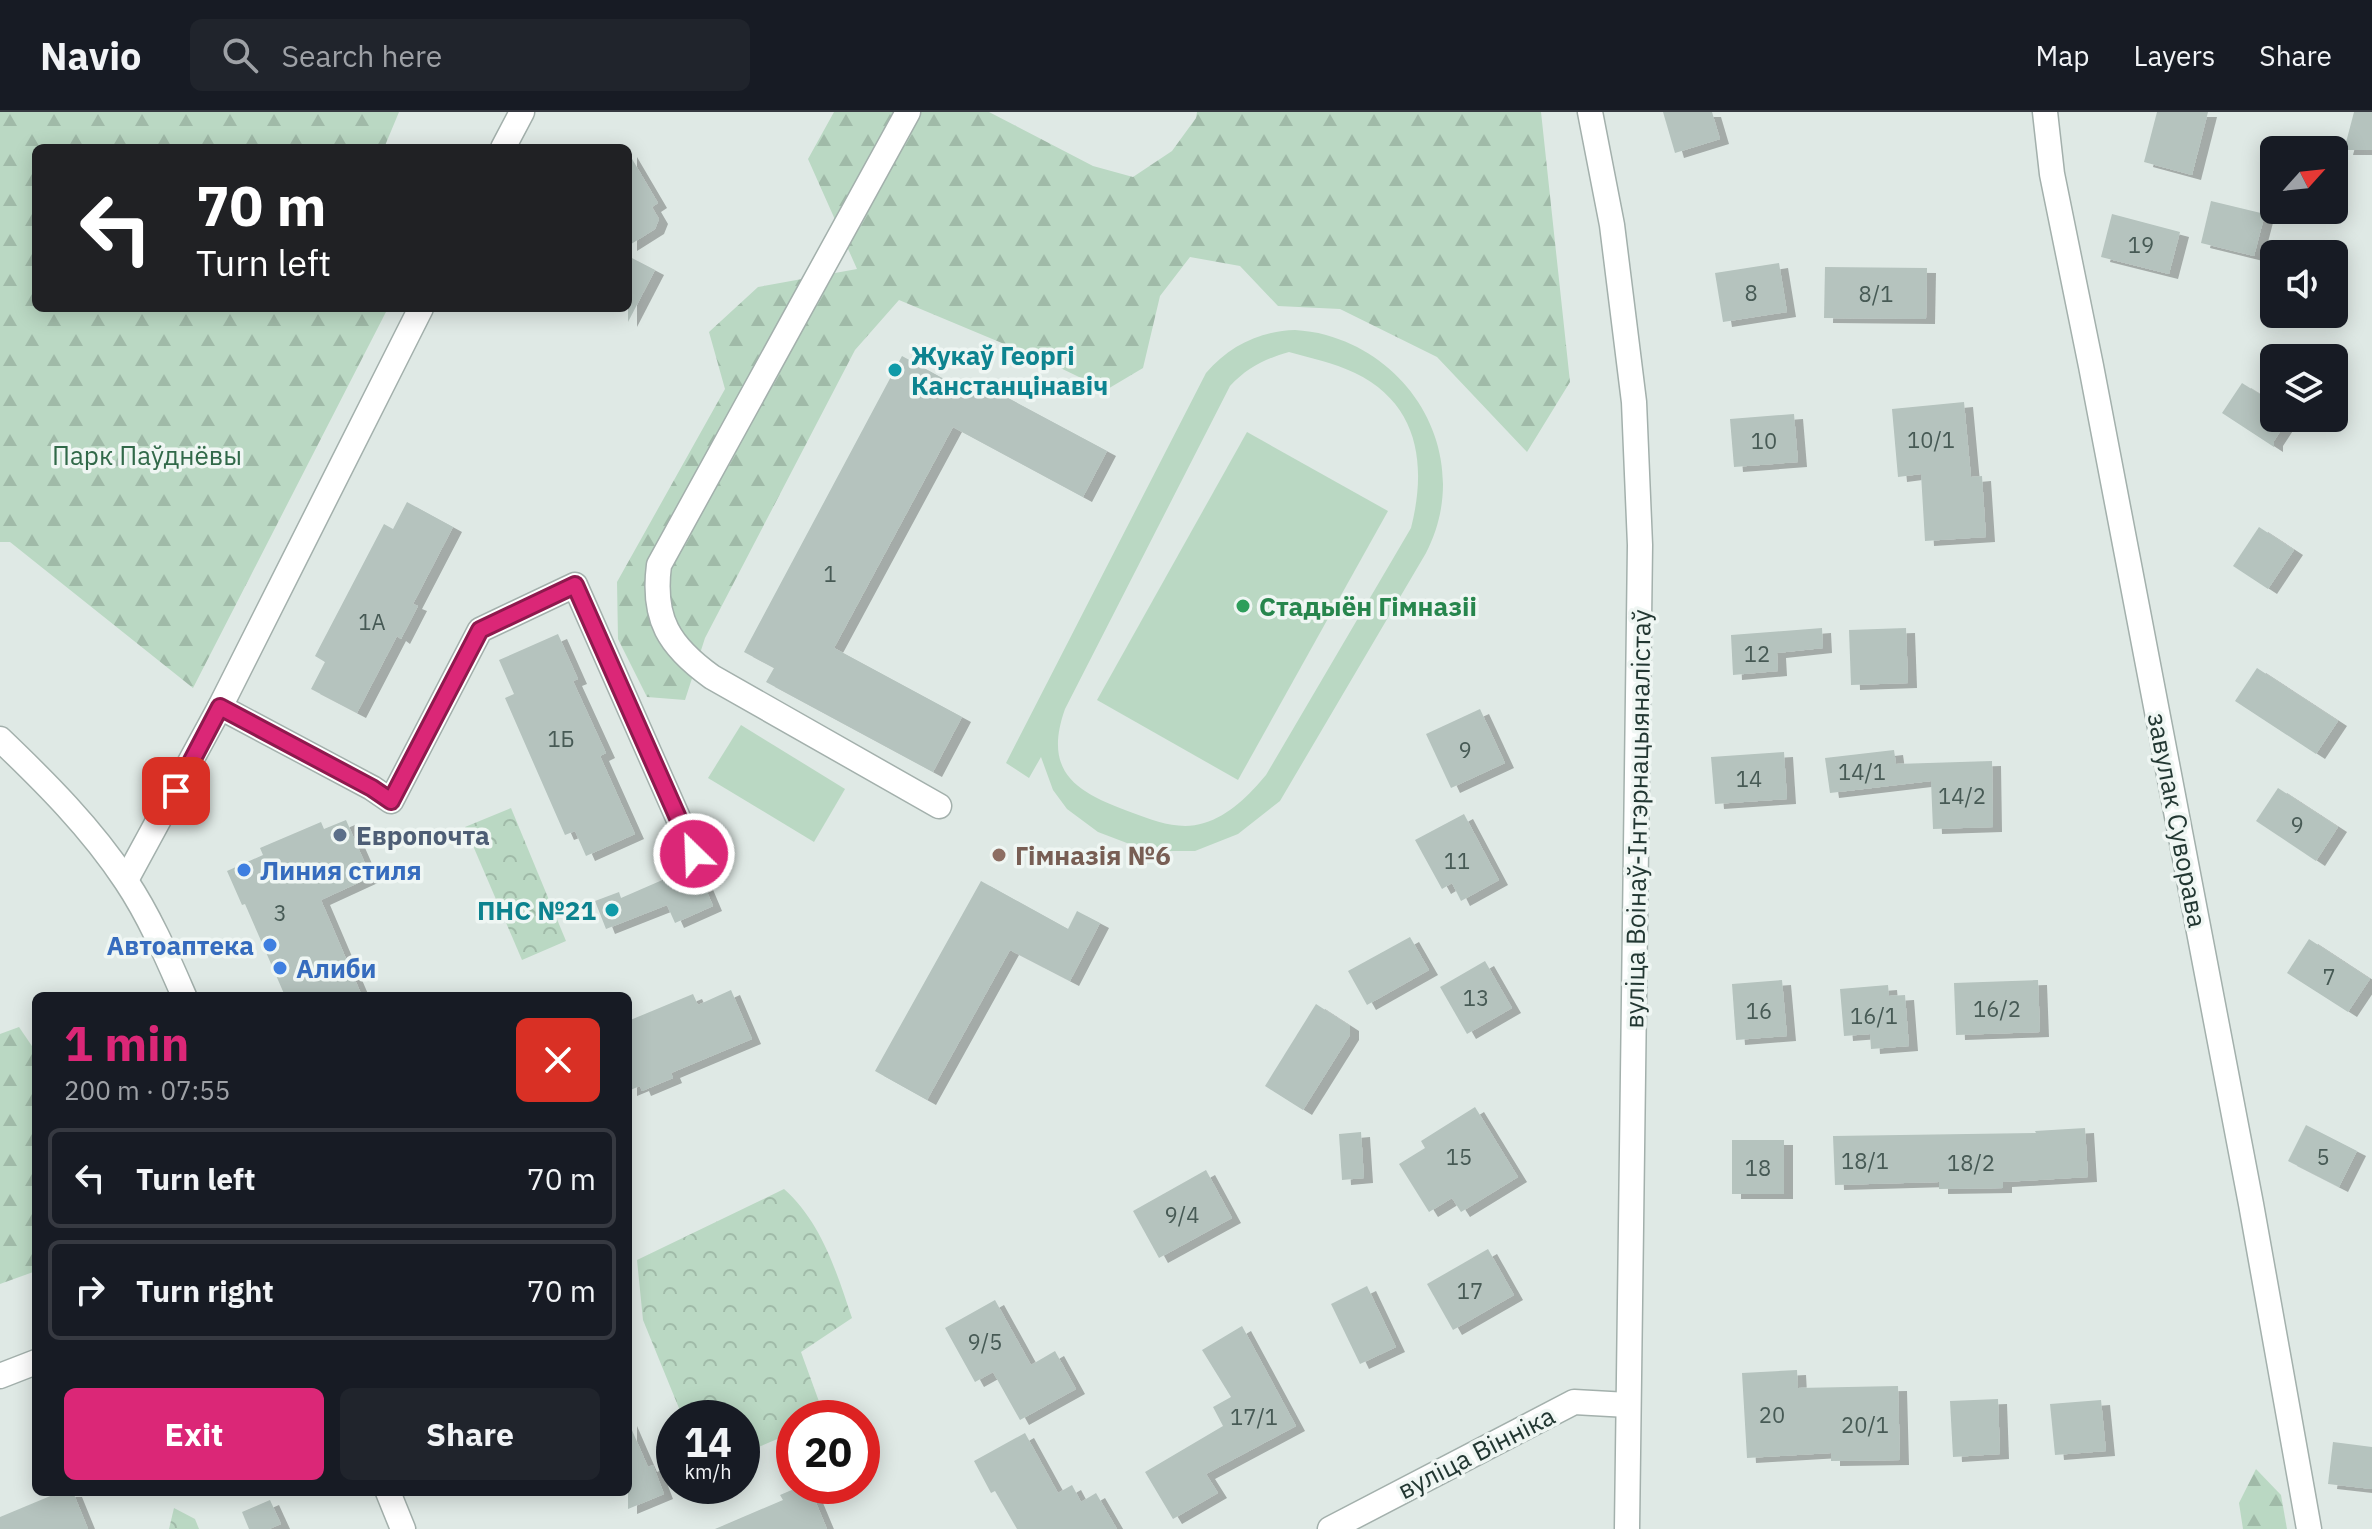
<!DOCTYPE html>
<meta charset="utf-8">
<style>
:root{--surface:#171b24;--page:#20242c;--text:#f1f3f6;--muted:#9ea1a6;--line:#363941;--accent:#db2777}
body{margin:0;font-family:"IBM Plex Sans",sans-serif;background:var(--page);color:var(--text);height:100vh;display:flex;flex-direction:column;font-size:30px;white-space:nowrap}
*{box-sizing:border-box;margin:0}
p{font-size:26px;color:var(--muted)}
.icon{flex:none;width:44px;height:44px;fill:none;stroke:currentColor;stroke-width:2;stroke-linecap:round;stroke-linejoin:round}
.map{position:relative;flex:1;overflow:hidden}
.drawer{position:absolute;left:32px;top:880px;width:600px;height:504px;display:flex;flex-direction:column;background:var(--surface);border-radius:12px;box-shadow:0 4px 20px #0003}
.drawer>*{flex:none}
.top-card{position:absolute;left:32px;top:32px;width:600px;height:168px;border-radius:12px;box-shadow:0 4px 20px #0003;background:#202124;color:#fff;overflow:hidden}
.needle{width:52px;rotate:63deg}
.tools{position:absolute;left:2260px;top:24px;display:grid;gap:16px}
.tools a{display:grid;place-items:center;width:88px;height:88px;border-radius:12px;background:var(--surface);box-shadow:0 4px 20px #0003;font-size:40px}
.speed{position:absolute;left:656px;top:1288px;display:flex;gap:16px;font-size:40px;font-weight:700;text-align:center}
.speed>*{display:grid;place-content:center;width:104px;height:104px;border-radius:50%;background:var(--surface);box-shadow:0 4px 20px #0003;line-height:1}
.speed small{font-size:20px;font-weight:400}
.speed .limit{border:12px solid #d22;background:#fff;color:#111}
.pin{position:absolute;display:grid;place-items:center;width:68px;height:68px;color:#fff;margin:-34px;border-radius:16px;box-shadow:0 4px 12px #0006}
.me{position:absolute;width:88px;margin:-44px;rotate:336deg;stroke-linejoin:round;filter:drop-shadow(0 0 6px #0008)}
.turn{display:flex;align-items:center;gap:28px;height:168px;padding:0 32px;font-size:36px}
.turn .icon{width:104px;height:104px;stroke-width:2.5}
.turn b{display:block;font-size:56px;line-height:68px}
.round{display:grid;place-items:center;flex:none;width:84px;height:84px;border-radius:12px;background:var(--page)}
.overview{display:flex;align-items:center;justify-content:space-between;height:136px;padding:0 32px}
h1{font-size:48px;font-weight:700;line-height:60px;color:var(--accent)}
.button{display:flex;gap:16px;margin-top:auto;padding:16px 32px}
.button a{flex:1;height:92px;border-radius:12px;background:var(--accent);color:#fff;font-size:32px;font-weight:700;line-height:92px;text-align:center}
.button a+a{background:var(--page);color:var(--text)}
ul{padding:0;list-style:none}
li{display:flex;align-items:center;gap:24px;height:100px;margin:0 16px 12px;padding:0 16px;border:4px solid var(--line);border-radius:12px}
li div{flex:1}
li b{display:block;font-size:30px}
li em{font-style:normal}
header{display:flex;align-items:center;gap:48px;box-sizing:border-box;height:112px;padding:0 40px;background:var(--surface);border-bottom:2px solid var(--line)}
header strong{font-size:38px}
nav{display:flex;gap:44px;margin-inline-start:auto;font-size:28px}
.search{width:560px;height:72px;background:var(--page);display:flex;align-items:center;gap:20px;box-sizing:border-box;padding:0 28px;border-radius:12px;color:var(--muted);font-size:30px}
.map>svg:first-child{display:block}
</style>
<header>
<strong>Navio</strong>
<div class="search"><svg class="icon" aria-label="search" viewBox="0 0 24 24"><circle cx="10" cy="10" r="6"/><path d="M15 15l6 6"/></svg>Search here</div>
<nav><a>Map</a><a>Layers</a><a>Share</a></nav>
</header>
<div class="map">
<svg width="2372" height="1417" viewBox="0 0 2372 1417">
<defs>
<pattern id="forest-firs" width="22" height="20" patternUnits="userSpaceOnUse" patternTransform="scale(2)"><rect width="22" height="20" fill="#bad8c3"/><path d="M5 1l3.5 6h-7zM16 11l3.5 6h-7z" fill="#a0baa8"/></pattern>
<pattern id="park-crowns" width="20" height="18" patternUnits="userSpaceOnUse" patternTransform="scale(2)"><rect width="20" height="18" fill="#bad8c3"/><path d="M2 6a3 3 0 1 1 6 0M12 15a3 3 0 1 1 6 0" fill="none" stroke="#a0baa8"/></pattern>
<filter id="shadow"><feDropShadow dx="9" dy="5" stdDeviation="0" flood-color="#0004"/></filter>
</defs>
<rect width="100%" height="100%" fill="#dfe9e5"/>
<g fill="#bad8c3" fill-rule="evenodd">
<path d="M 1295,218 C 1305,219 1316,220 1326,223 C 1420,249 1472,352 1426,441 L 1280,689 L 1238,722 L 1195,739 L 1168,739 L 1140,736 L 1098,720 L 1067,697 L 1053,678 L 1041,645 L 1029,666 L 1006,651 L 1206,261 C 1229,234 1260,219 1295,218 ZM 1289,240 C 1311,246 1334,251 1355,261 C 1419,292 1427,353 1411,416 L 1266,663 C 1250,682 1229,704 1204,711 C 1180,719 1155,709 1133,701 C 1078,681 1042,662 1065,597 L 1230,274 C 1247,256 1264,247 1289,240 Z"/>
<polygon points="1247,320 1388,399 1238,668 1097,588"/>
<polygon points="741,613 845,677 814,730 708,666"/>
</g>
<g fill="url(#forest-firs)">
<polygon points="0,0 399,0 384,36 36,36 36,196 388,196 193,576 10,430 0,430"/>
<polygon points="834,0 989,0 1093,54 1133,65 1172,39 1196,6 1197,0 1541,0 1570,270 1527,340 1437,245 1340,197 1278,194 1240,154 1190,145 1160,184 1143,256 1106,278 1050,251 899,188 855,238 705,526 685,588 647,585 618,527 617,470 725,277 709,220 758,175 857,157 808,47"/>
<polygon points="19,915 36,940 36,1159 0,1172 0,922"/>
<polygon points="2256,1357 2281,1383 2287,1417 2243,1417 2239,1391"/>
</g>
<g fill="url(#park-crowns)">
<polygon points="511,696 566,829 522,848 465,715"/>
<path d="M 784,1077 C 822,1111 836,1159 852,1206 L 801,1240 L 825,1306 L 794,1306 L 794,1320 L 742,1342 L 742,1306 L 683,1306 L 643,1208 L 637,1148 Z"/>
<polygon points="174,1396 195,1407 199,1417 169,1417"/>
</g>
<g fill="#b5c3be" filter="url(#shadow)">
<polygon points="1663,0 1712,0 1720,27 1675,41"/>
<polygon points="2157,0 2208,0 2192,63 2144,50"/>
<polygon points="2354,0 2372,0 2372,38 2344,38"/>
<polygon points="628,40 658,91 652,95 659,107 655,117 628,134"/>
<polygon points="2211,89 2265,102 2254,144 2201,131"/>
<polygon points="2112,102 2180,120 2169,162 2101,145"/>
<polygon points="628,144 655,158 628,210"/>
<polygon points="1779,151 1787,200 1723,210 1715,161"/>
<polygon points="1825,155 1927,156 1926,207 1824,206"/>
<polygon points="902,244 973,283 980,271 1107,339 1083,385 953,315 834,536 962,605 933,660 766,570 774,556 744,540"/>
<polygon points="2242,271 2274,291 2274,306 2289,306 2274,329 2274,335 2222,301"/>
<polygon points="1964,290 1971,365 1982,364 1986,425 1925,429 1921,362 1898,365 1892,297"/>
<polygon points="1794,302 1798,350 1734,355 1730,307"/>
<polygon points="407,390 453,415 413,492 418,494 401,527 397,524 357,601 311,577 325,550 315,544 384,412 393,417"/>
<polygon points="2259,415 2294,438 2268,477 2233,454"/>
<polygon points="1822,516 1823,536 1777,541 1778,559 1733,563 1731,523"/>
<polygon points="1906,516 1908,571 1851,573 1849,518"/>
<polygon points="558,522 578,567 573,569 606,641 600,644 635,722 586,744 575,719 565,723 505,586 514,582 499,548"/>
<polygon points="2257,556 2338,609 2316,642 2235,589"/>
<polygon points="1480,597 1505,651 1451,676 1426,622"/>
<polygon points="1894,638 1896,652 1992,649 1993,715 1933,717 1931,669 1830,681 1825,646"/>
<polygon points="1784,640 1787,687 1715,692 1711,645"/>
<polygon points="2278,676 2338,715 2316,749 2256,709"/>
<polygon points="1464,702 1499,768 1461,789 1452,771 1442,777 1415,728"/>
<polygon points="346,708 371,765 321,788 362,884 285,884 245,792 242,793 227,759 263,743 260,736 321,710 324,717"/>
<polygon points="690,756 697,756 713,794 675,811 667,793 606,817 595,789 619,780 621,786"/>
<polygon points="981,769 1068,817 1077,799 1100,811 1070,869 1010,838 927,988 875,959"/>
<polygon points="1410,825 1429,858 1367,893 1348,859"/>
<polygon points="2309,827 2370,867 2348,900 2287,861"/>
<polygon points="1485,849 1512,896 1467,922 1440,875"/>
<polygon points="1782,868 1787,924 1736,928 1732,872"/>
<polygon points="2038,868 2040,920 1956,923 1954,871"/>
<polygon points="1888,873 1889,884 1905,883 1909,934 1871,937 1870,922 1844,924 1840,877"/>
<polygon points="731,878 752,927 671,961 673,966 642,979 640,974 628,979 628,909 693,882 698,893"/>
<polygon points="1316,892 1350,914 1350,923 1303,998 1265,974"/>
<polygon points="1475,995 1518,1065 1461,1100 1452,1086 1429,1100 1399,1052 1425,1036 1421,1029"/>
<polygon points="2306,1013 2357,1039 2339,1075 2288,1049"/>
<polygon points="2085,1016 2088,1065 2003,1070 2003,1076 1939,1077 1939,1070 1835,1073 1833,1024 2036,1021 2035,1019"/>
<polygon points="1361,1020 1364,1066 1342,1068 1339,1022"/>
<rect x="1732" y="1028" width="52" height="54"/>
<polygon points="1206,1058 1232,1106 1159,1146 1133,1099"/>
<polygon points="1488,1137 1514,1183 1453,1218 1427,1172"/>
<polygon points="1367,1174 1396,1235 1360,1252 1331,1192"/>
<polygon points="995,1188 1031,1253 1055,1239 1076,1277 1020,1308 993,1260 975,1270 945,1216"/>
<polygon points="1242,1214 1296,1314 1206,1362 1218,1381 1173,1407 1145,1360 1223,1314 1213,1295 1231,1285 1202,1238"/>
<polygon points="1797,1258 1798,1276 1898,1274 1900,1348 1831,1349 1831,1341 1747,1346 1742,1261"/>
<polygon points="1998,1287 2000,1342 1953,1345 1950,1289"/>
<polygon points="2101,1288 2106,1339 2055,1343 2050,1292"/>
<polygon points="628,1309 648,1355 653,1353 664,1382 628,1397"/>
<polygon points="1025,1321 1058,1381 1072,1373 1081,1390 1096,1381 1117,1417 1017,1417 995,1379 991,1381 974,1349"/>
<polygon points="2333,1330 2372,1335 2372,1377 2328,1372"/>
<polygon points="801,1374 809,1374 827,1417 715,1417 783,1388 780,1383"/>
<polygon points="60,1380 73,1380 88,1417 0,1417 0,1405"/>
<polygon points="270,1388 281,1412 269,1417 249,1417 242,1400"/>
</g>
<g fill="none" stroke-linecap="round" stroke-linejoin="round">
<g stroke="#a3b0ac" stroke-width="27">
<g id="minor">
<path d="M 908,0 L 659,453 C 652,507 669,534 712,565 L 939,694"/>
<polyline points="1590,0 1612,113 1634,290 1640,433 1627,1417"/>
<polyline points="2045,0 2052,62 2091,254 2251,1092 2309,1417"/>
<polyline points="503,36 522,0"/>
<polyline points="220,595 372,676 391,689 480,518 575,473 694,742"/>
<path d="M 0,627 C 46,671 91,716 126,769 C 150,805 167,845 184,884"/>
<polyline points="126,768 220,595 421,196"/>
<polyline points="0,1264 36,1250"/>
<polyline points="388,1380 403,1417"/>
<polyline points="1330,1417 1574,1290 1628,1293"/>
</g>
</g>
<use href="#minor" stroke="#fff" stroke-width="24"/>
</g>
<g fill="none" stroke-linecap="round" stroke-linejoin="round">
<g stroke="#8e194d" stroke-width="20">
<polyline id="route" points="176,679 220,595 372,676 391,689 480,518 575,473 694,742"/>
</g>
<use href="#route" stroke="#db2777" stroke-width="14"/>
</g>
<g fill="#0f9aa8" stroke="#eff6f3" stroke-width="3">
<circle cx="895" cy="258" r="8"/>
<circle cx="612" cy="798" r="8"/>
</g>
<circle fill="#2e9e5b" stroke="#eff6f3" stroke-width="3" cx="1243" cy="494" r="8"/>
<circle fill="#5c6f8a" stroke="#eff6f3" stroke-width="3" cx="340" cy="723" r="8"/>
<circle fill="#8d6e63" stroke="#eff6f3" stroke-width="3" cx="999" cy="743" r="8"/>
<g fill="#3f7fe0" stroke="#eff6f3" stroke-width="3">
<circle cx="244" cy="758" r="8"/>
<circle cx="270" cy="833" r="8"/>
<circle cx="280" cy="856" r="8"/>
</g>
<g text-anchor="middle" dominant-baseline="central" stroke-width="7" stroke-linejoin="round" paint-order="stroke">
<g font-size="22" fill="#475a55">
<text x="2141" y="132">19</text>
<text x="1751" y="180">8</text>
<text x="1876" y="181">8/1</text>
<text x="1931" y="327">10/1</text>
<text x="1764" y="328">10</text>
<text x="830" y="461">1</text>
<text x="372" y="509">1А</text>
<text x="1757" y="541">12</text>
<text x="561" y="626">1Б</text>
<text x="1465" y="637">9</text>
<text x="1862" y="659">14/1</text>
<text x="1749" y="666">14</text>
<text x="1962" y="683">14/2</text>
<text x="2297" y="712">9</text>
<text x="1457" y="748">11</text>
<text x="280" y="800">3</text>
<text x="2329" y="864">7</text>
<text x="1476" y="885">13</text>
<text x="1997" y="896">16/2</text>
<text x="1759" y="898">16</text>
<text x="1874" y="903">16/1</text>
<text x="1459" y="1044">15</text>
<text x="2323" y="1044">5</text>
<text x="1865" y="1048">18/1</text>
<text x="1971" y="1050">18/2</text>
<text x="1758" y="1055">18</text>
<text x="1182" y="1102">9/4</text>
<text x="1470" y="1178">17</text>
<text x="985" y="1229">9/5</text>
<text x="1772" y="1302">20</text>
<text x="1254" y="1304">17/1</text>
<text x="1865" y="1312">20/1</text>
</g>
<g font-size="26" font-weight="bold" fill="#0d838f" stroke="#eff6f3" text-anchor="start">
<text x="911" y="243">Жукаў Георгі<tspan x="911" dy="30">Канстанцінавіч</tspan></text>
<text x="596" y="798" text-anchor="end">ПНС №21</text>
</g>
<g font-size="26" fill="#316949" stroke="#eff6f3">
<text x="147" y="343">Парк Паўднёвы</text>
</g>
<g font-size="26" font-weight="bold" fill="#27864d" stroke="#eff6f3" text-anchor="start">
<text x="1259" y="494">Стадыён Гімназіі</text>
</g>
<g font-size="26" fill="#223732" stroke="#eff6f3">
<text transform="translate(1637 707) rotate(-89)">вуліца Воінаў-Інтэрнацыяналістаў</text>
<text transform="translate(2178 708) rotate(79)">завулак Суворава</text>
<text transform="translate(1476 1340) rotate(-27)">вуліца Вінніка</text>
</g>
<g font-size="26" font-weight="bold" fill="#4e5e75" stroke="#eff6f3" text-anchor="start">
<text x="356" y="723">Европочта</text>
</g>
<g font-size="26" font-weight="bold" fill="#785e54" stroke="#eff6f3" text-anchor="start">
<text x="1015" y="743">Гімназія №6</text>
</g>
<g font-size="26" font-weight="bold" fill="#366cbe" stroke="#eff6f3" text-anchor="start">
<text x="260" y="758">Линия стиля</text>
<text x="254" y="833" text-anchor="end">Автоаптека</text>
<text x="296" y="856">Алиби</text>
</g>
</g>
</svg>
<div class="tools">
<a><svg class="needle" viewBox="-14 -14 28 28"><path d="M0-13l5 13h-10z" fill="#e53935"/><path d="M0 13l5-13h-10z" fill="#9ea1a6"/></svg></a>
<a><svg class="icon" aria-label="sound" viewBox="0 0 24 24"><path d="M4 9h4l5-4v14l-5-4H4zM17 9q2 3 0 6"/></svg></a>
<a><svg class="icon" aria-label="layers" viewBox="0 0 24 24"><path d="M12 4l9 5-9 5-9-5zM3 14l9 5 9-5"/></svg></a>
</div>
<div class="speed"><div>14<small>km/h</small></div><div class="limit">20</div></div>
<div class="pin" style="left:176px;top:679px;background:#d93025"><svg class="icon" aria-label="arrive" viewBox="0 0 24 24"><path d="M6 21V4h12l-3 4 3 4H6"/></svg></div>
<svg class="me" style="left:694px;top:742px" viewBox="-20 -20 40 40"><circle r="17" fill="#db2777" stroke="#fff" stroke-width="3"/><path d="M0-11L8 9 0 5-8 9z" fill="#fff"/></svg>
<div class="top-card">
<div class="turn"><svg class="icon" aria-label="left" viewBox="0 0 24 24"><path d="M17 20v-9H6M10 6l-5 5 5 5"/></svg><div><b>70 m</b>Turn left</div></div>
</div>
<section class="drawer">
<div class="overview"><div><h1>1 min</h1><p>200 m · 07:55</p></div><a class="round" style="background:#d93025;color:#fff"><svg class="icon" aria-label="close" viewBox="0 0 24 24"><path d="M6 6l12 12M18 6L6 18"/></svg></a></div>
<ul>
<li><svg class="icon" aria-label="left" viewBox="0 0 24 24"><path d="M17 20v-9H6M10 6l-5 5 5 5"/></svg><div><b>Turn left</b></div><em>70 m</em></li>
<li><svg class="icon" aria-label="right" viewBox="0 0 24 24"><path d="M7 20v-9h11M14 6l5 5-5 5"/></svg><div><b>Turn right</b></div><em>70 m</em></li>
</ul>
<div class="button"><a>Exit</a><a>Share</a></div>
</section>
</div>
